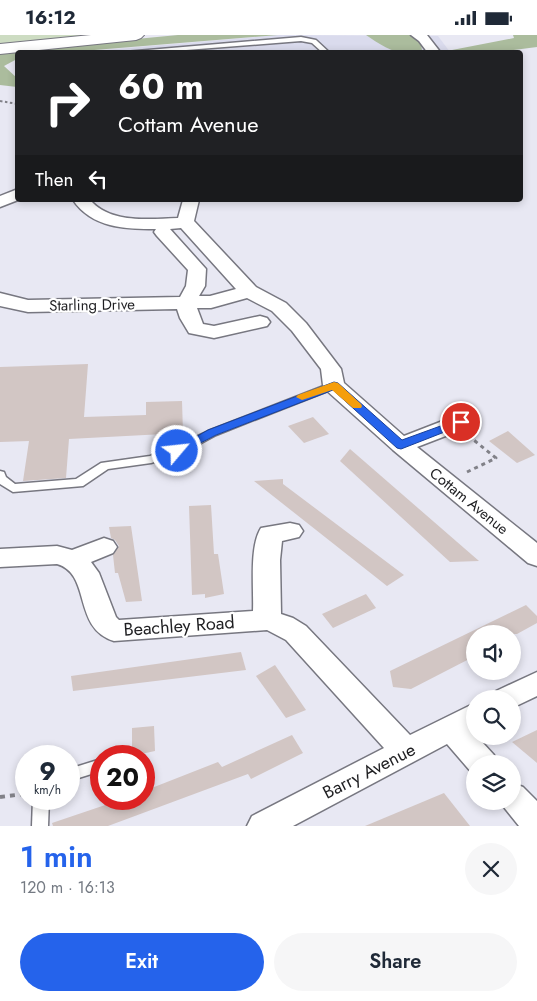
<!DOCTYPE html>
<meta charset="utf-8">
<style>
:root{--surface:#fff;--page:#f6f6f7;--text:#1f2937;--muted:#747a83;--accent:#2563eb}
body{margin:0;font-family:Jost,sans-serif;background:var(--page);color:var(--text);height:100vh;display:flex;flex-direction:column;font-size:19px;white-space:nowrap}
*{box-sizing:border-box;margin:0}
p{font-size:16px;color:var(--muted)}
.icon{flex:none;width:28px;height:28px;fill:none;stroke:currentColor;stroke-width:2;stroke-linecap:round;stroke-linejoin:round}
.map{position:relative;height:791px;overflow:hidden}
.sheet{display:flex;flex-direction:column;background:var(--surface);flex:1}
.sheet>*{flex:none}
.banner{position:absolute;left:15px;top:15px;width:508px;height:152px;border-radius:5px;box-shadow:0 2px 8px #0003;background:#202124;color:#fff;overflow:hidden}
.controls{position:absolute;left:466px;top:590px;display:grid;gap:10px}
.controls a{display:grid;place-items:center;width:55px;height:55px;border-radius:50%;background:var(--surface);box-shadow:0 2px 8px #0003;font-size:25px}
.speed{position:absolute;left:15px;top:710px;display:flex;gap:10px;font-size:25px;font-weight:700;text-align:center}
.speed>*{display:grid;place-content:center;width:65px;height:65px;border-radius:50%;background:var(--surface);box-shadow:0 2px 8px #0003;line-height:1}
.speed small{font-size:12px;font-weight:400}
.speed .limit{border:8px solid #d22;background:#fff;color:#111}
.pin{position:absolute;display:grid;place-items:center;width:42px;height:42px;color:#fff;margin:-21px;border:2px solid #fff;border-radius:50%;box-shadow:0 1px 5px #0007}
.me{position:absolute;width:55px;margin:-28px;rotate:62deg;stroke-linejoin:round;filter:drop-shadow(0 0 4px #0008)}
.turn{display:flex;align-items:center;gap:18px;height:105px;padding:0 20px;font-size:22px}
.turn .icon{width:65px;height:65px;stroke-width:2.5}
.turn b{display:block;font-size:35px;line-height:42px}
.then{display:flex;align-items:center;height:48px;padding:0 20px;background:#0003;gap:10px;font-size:19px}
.round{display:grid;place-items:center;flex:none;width:52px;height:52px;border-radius:26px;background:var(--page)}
.overview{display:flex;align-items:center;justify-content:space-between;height:85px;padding:0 20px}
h1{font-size:30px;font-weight:600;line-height:38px;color:var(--accent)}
.action{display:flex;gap:10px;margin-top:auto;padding:10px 20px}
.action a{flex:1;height:58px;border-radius:30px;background:var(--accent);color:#fff;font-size:20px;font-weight:600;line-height:58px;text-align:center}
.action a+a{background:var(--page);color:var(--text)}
.status{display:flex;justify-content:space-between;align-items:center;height:35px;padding:0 25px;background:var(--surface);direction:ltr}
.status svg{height:14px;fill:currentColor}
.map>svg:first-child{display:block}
</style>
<div class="status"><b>16:12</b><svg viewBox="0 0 49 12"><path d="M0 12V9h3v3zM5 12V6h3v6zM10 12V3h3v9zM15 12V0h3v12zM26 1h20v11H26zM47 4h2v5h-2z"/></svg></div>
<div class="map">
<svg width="537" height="791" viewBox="0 0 537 791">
<rect width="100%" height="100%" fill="#e8e8f3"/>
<polygon fill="#dadbed" points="278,0 438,1 450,17 71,18"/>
<polygon fill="#cddcc2" points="0,0 108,0 0,11"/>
<g fill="#abbc9d">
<polygon points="178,0 278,0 70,17 18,18 17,24 4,31 17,43 17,52 0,50 0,17"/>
<path d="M 366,0 L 413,0 L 421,9 L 422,15 C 403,26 381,10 366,0 Z"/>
<polygon points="513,0 537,0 537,12 499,17 453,18 452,15 514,3"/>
</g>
<g fill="#d2c6c4">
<polygon points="88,329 84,382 146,380 146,367 182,366 183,398 69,404 66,443 23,446 29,406 0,407 0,332"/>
<polygon points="313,382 329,399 304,408 288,391"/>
<polygon points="508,396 535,420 517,428 489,406"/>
<polygon points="350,414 479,526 450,527 340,426"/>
<polygon points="283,444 283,449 404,540 387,551 254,446"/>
<polygon points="211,470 214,519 218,519 224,559 205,563 205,559 192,560 189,471"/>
<polygon points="131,491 142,566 126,567 118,538 115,538 113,520 119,511 115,505 111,503 109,492"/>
<polygon points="366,559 376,573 333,593 322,579"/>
<polygon points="526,570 537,581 537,588 517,599 475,599 475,621 411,654 393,652 390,636"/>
<polygon points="241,617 246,635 73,656 71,641"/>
<polygon points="275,630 306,675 286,683 256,641"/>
<polygon points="154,691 155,716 132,721 132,693"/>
<polygon points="537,695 537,728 512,707"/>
<polygon points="292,700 303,718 251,744 248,739 108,791 53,791 52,788 123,764 144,764 144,756 218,727 222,732"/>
<polygon points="444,758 470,791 365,791"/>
</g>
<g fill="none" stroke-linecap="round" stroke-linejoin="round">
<g stroke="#777780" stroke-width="3">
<g id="lane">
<polygon points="301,2 316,5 330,18 323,18 312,8 301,6 148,18 113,18"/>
<polygon points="334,347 338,348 339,350 338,352 216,400 181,419 151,428 108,434 83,451 13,457 0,449 0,436 4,437 6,442 15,449 76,444 101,428 150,421 173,413 208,396"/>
<polygon points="101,724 101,736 69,746 69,734"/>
<polygon points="33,764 49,764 48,791 32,791"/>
</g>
</g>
<g stroke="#777780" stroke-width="3">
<g id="street">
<polygon points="411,0 427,0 441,18 428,18 419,6"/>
<polygon points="18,154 18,165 0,172 0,161"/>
<path d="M 73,165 L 90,165 C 111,189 149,184 178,183 L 183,165 L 199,165 L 194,186 L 256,252 L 286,268 L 306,288 L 341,334 L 344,348 L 404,401 L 453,382 L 461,380 L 469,382 L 472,387 L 469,392 L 417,412 L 537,508 L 537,531 L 528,528 L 393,415 L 326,355 L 323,350 L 321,334 L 292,296 L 272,276 L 247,263 L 211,273 L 197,273 L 203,289 L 214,291 L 260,281 L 267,283 L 270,287 L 267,291 L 214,303 L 189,298 L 180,283 L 177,274 L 28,277 L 0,271 L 0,258 L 28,265 L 180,262 L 186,251 L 188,235 L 157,201 L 154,197 L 156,194 C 125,194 92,193 73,165 ZM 181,193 L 236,254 L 210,261 L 199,261 L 205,251 L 206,234 L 170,194 Z"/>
<path d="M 290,488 L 299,490 L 303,496 L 299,502 L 282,506 L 280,525 L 281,579 L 293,583 L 306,591 L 410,700 L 475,668 L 475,694 L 472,696 L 494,720 L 498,729 L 475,729 L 475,739 L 472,738 L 447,709 L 293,791 L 247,791 L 252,781 L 384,713 L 286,605 L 267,595 L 114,606 C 72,593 92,539 57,529 L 0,532 L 0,514 L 57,511 L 72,515 L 104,503 L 113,506 L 117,512 L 113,518 L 91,527 L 99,538 L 116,582 L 119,585 L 253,576 C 254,553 249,512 261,493 Z"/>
<polygon points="537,637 537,661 512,673 512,664 492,664 496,656"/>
<polygon points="512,748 523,752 537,766 537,791 519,791 499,766 512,766"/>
</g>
</g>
<g stroke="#777780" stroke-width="2">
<polygon id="secondary" points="91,0 144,0 141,3 136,5 0,19 0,9"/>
</g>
<polyline stroke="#818188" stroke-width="2" stroke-dasharray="2.5 2.5" stroke-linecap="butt" points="0,66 18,69"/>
<polyline stroke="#818188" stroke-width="3" stroke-dasharray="4 4" stroke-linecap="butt" points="467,437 496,423 470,402"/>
<polyline stroke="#818188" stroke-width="4" stroke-dasharray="5 5" stroke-linecap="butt" points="0,762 24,759"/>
<use href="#lane" fill="#fff" fill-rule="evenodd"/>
<use href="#street" fill="#fff" fill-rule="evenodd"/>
<use href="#secondary" fill="#fff" fill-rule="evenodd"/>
</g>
<polygon fill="#2563eb" stroke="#184099" points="334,347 338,348 402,405 457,385 465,385 467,387 465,389 401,414 397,413 333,355 216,400 181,418 177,419 171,416 208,395"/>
<polygon fill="#f59e0b" points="334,347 338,348 361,369 362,371 361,373 353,373 332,355 302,365 296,362 298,360"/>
<g text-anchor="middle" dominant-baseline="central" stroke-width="4.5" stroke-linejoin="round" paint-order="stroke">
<g font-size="15" fill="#1f1f22" stroke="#fff">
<text transform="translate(92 270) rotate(-1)">Starling Drive</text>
<text transform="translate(469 466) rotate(39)">Cottam Avenue</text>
</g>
<g font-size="18" fill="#1f1f22" stroke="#fff">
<text transform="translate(179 591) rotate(-4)">Beachley Road</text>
<text transform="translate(369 736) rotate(-27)">Barry Avenue</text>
</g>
</g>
</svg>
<div class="controls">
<a><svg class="icon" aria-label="sound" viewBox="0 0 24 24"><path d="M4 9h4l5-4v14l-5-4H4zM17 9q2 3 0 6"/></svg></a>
<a><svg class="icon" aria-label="search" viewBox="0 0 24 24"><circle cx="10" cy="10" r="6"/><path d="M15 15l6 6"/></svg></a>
<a><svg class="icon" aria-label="layers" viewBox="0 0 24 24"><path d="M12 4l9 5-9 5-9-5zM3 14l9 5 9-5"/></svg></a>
</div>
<div class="speed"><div>9<small>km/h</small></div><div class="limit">20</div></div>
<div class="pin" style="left:461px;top:387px;background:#d93025"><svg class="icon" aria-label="arrive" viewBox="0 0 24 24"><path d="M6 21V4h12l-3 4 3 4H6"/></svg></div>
<svg class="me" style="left:177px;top:416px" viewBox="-20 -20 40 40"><circle r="17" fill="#2563eb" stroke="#fff" stroke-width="3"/><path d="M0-11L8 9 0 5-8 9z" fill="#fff"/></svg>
<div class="banner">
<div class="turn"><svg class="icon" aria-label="right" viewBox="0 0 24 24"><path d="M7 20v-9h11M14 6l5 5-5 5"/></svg><div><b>60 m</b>Cottam Avenue</div></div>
<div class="then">Then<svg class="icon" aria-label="left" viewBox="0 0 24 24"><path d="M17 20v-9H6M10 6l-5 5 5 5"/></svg></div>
</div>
</div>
<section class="sheet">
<div class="overview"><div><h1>1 min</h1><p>120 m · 16:13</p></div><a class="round"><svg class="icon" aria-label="close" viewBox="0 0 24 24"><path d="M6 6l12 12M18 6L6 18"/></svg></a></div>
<div class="action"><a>Exit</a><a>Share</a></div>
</section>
